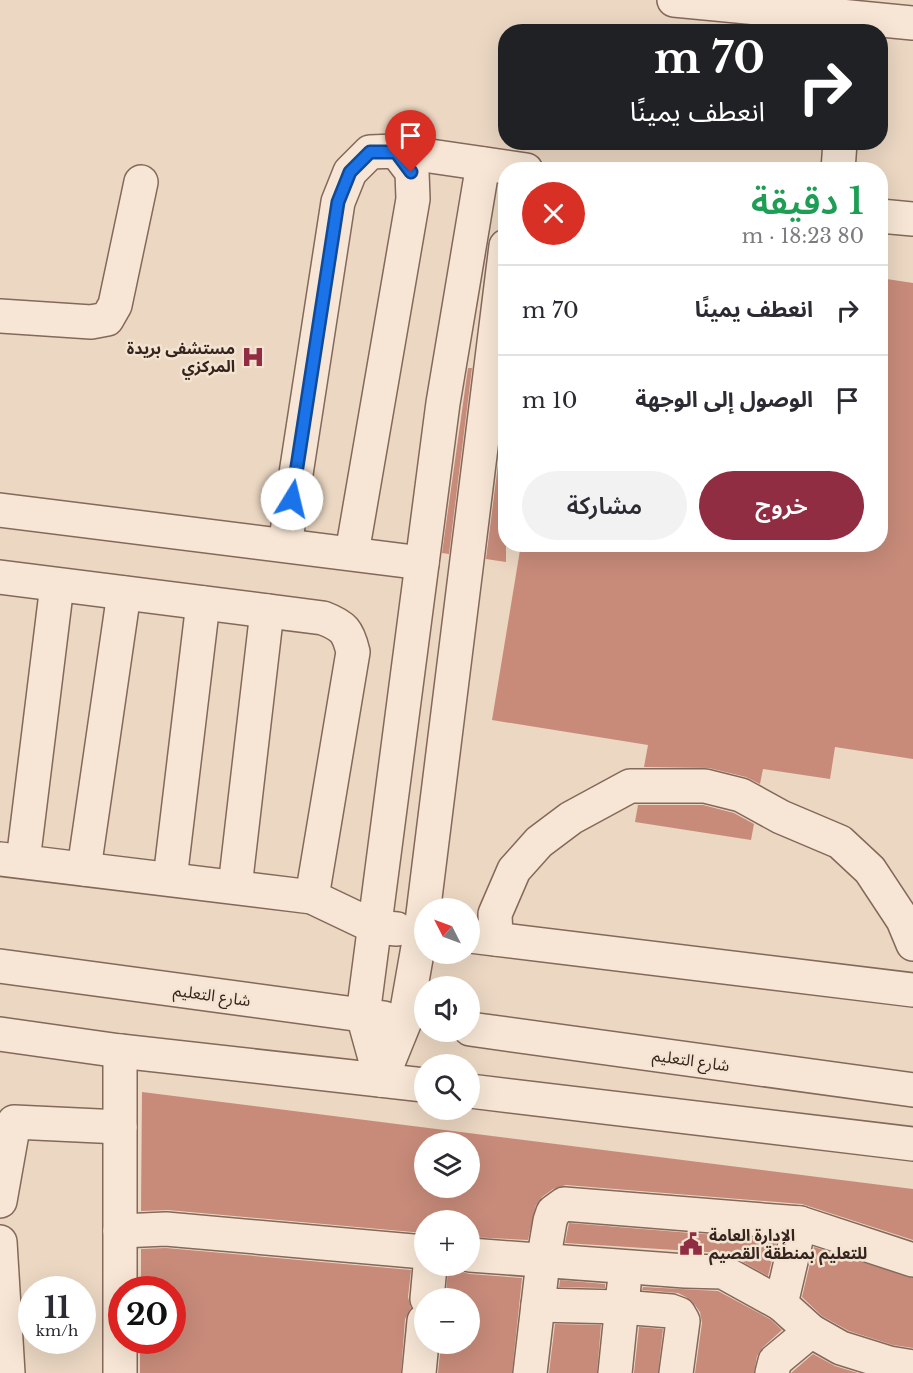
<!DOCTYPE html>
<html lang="ar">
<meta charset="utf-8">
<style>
:root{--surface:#fff;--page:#f2f2f3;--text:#2b2b33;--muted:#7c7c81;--line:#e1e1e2;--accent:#902d42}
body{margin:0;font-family:"Libre Baskerville","Noto Sans Arabic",serif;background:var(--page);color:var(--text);direction:rtl;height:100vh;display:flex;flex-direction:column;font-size:22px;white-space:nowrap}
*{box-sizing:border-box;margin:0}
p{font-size:20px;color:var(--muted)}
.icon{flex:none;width:33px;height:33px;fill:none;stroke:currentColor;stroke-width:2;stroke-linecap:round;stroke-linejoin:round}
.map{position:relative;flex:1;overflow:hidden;direction:ltr}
.panel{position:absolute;left:498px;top:162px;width:390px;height:390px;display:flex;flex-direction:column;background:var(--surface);border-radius:24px;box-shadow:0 6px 24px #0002;direction:rtl}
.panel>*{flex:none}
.banner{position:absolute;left:498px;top:24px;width:390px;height:126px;border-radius:24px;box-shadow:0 6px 24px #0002;direction:rtl;background:#202124;color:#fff;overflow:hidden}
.needle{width:39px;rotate:312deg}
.controls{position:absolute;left:414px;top:898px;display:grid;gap:12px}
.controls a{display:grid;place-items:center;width:66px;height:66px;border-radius:50%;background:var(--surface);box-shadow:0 6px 24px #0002;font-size:30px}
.speed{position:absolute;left:18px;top:1276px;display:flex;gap:12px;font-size:30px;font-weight:700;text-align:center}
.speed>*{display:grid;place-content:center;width:78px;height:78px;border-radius:50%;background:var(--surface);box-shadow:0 6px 24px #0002;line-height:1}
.speed small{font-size:15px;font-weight:400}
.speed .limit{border:9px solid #d22;background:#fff;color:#111}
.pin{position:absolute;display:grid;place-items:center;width:51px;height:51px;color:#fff;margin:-62px -26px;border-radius:50% 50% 50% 0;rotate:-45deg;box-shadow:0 0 6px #0007}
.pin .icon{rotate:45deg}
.me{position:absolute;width:66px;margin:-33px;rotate:9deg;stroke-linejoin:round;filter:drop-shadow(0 0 4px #0008)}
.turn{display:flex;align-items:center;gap:21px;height:126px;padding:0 24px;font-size:27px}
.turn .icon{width:78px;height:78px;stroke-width:2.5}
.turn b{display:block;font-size:42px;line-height:51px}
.round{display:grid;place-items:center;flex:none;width:63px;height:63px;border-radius:32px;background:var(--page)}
.headline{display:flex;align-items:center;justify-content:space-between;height:102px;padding:0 24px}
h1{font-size:36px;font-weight:600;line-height:45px;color:#1e9e55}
.button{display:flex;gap:12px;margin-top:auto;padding:12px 24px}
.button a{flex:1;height:69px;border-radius:36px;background:var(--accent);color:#fff;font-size:24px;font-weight:600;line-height:69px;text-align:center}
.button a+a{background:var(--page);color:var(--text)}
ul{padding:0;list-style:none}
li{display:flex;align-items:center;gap:18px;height:90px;padding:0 24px;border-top:2px solid var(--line)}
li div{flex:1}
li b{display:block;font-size:22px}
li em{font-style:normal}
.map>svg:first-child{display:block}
</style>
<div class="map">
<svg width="913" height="1373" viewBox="0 0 913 1373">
<rect width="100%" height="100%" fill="#ebd7c2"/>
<g fill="#c88b7a" fill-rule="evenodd">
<polygon points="880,278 913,283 913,759 835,747 830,779 763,769 760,784 746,777 709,768 644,767 648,745 492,720 521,544 880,544"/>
<polygon points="468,368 472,368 449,554 442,553"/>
<polygon points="506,402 506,562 486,559"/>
<polygon points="638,805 703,805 734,813 754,824 751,840 635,822"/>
<path d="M 142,1092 L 913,1189 L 913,1240 L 802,1204 L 566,1185 L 553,1189 L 542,1197 L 536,1205 L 528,1240 L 470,1237 L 470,1221 L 424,1221 L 424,1233 L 168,1210 L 141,1211 ZM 424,1143 L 470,1143 L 470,1188 L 424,1188 Z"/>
<polygon points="569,1223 777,1240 768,1276 732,1256 723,1253 565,1243"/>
<polygon points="814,1247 913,1278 913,1348 893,1345 849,1331 822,1316 802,1297"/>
<polygon points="166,1248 411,1270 408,1297 411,1308 405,1319 401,1373 140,1373 140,1341 172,1341 172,1290 141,1290 141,1249"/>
<polygon points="448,1266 455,1266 460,1271 469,1274 522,1278 512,1373 438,1373 441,1344 470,1344 470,1299 446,1299"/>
<polygon points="560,1280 605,1284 605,1288 559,1287"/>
<polygon points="643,1287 718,1291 770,1319 782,1330 763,1347 757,1356 754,1373 695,1373 702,1323 700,1312 695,1305 686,1297 678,1293 642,1290"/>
<polygon points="555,1324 601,1325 597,1373 549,1373"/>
<polygon points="639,1327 663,1329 658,1373 634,1373"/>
<polygon points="813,1354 835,1366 858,1373 791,1373"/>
</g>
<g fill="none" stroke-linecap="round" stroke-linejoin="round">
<g stroke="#84685a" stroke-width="36">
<g id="minor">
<polyline points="674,0 913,23"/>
<polyline points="396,151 526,170"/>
<polyline points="838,170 840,142"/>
<polyline points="880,216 913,219"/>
<polyline points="0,316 91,322 107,319 115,305 141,182"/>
<polyline points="0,510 422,563"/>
<polyline points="285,545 338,202 350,172 370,152 396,151 412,172 413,199 352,553"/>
<path d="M 0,577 L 323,618 C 344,626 348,631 353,652 L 312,897"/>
<polyline points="0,859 312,897 375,927 397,929"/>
<polyline points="23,861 57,585"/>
<polyline points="84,869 124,593"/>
<polyline points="170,879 203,603"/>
<polyline points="235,887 267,611"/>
<polyline points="470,936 913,990"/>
<polyline points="496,939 495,914 514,870 539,842 571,818 630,786 705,786 741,795 781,817 840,842 870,870 903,920 913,944"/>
<polyline points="0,966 384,1018"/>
<polyline points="470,1029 913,1090"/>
<polyline points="0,1034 120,1051 424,1085"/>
<polyline points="120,1051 120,1373"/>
<polyline points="381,1080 363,1015 443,403 483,164"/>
<polyline points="381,1080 405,1021 421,930 506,246"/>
<polyline points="470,1091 913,1144"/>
<polyline points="0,1201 14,1122 120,1127"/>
<polyline points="800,1223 913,1260"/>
<polyline points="120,1231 166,1229 424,1252"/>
<polyline points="0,1242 8,1373"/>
<polyline points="470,1255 685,1271 723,1272 781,1304 811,1331 841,1348 889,1363 913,1367"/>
<polyline points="427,1299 430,1266"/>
<polyline points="538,1305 621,1307 671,1311 679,1314 683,1321 676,1373"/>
<polyline points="419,1373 424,1321"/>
<polyline points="530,1373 543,1262 550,1221 553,1212 564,1204 800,1223 781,1304"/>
<polyline points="615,1373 624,1285"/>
<polyline points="772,1373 775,1361 811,1331"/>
</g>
</g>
<use href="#minor" stroke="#f7e6d5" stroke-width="33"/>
</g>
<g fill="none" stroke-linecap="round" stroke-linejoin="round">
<g stroke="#114b97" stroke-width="15">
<polyline id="route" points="292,499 338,202 350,172 370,152 396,152 411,172"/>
</g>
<use href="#route" stroke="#1a73e8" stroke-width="10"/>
</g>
<defs>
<g id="hospital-bare" transform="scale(1.8)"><path d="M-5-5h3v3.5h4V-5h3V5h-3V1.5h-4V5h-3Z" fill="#902d42" stroke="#f3e3d1" stroke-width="2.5" paint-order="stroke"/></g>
<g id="civic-bare" transform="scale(1.8)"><path d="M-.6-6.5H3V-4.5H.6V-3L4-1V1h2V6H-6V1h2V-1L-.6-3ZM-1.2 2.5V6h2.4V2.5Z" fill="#902d42" stroke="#f3e3d1" stroke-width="2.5" paint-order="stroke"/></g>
</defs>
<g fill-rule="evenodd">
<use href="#hospital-bare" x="253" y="357"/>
<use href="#civic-bare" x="691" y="1244"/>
</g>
<g text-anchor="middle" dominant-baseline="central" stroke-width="5" stroke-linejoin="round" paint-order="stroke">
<g font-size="16" font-weight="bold" fill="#35241e" stroke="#f3e3d1" text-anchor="end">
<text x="235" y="348">مستشفى بريدة<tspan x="235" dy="18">المركزي</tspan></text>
<text x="709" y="1235" text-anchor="start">الإدارة العامة<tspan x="709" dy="18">للتعليم بمنطقة القصيم</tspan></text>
</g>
<g font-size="16" fill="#35241e" stroke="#f3e3d1">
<text transform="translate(212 995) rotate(8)">شارع التعليم</text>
<text transform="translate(691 1060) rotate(8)">شارع التعليم</text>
</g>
</g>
</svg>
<div class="controls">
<a><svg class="needle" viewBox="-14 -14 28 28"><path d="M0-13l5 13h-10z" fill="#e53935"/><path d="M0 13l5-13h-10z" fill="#7c7c81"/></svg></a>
<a><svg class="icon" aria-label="sound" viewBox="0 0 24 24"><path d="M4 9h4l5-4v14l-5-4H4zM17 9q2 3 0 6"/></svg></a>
<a><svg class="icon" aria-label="search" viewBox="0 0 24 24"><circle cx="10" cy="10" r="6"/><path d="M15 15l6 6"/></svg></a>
<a><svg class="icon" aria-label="layers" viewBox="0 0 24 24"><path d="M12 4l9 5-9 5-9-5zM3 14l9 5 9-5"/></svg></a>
<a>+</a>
<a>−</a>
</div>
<div class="speed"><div>11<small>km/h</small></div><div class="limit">20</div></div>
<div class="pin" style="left:411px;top:172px;background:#d93025"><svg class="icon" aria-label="arrive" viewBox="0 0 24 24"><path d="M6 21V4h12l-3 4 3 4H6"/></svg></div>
<svg class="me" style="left:292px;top:499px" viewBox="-20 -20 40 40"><circle r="19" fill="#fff"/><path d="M0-13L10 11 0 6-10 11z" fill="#1a73e8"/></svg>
<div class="banner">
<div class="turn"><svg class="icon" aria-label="right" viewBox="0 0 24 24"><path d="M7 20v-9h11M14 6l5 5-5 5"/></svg><div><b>70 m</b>انعطف يمينًا</div></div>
</div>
<section class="panel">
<div class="headline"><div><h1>1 دقيقة</h1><p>80 m · 18:23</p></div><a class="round" style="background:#d93025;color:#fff"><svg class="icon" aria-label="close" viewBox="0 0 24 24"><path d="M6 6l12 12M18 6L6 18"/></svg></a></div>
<ul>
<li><svg class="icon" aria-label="right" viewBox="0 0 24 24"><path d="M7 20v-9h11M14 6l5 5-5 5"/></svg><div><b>انعطف يمينًا</b></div><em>70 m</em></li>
<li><svg class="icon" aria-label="arrive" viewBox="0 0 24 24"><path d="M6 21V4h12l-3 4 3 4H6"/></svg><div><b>الوصول إلى الوجهة</b></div><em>10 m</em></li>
</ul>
<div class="button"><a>خروج</a><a>مشاركة</a></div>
</section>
</div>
